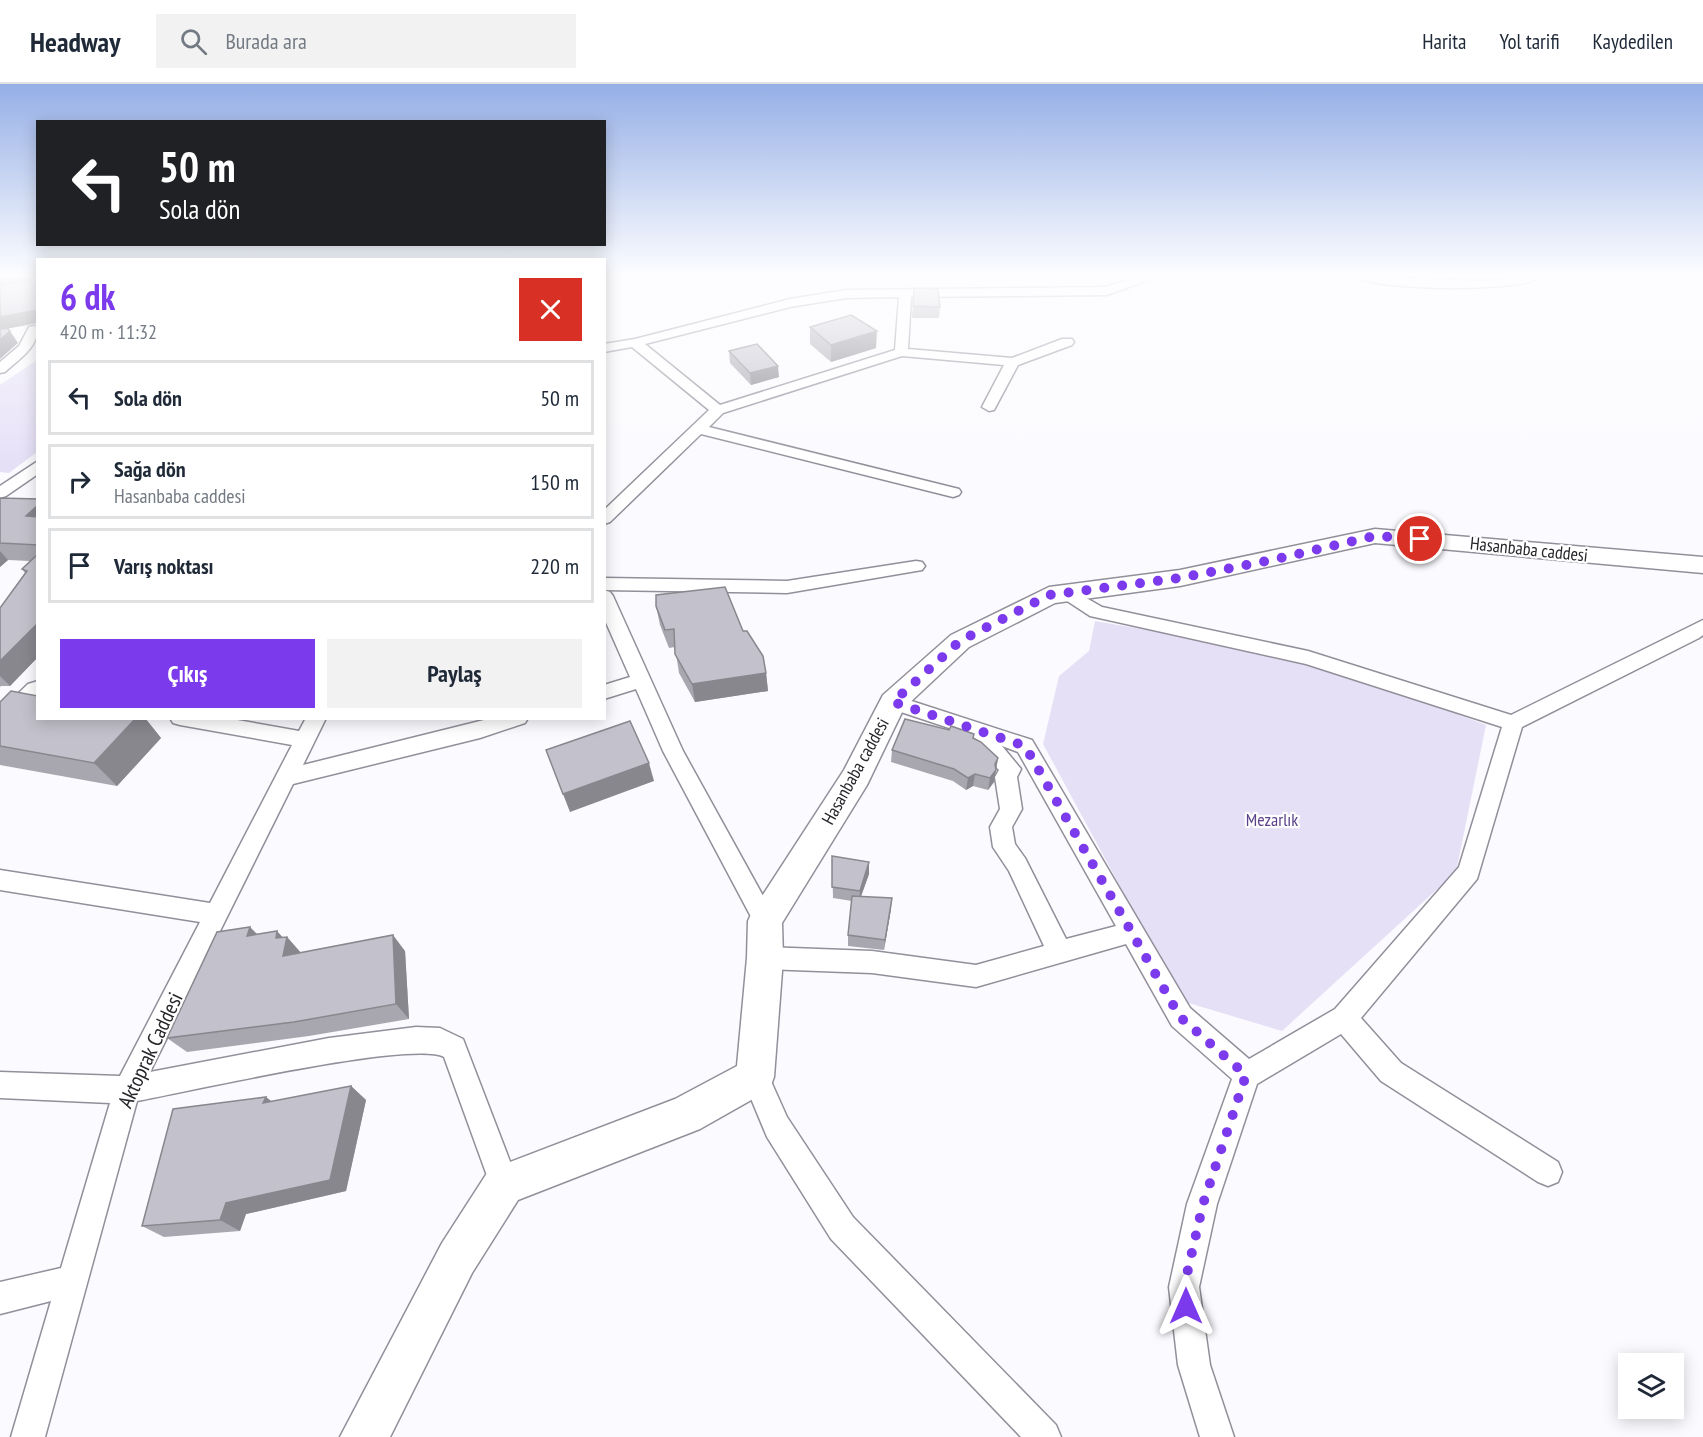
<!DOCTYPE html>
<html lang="tr">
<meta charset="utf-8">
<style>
:root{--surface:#fff;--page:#f2f2f3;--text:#1f2937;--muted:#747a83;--line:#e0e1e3;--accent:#7c3aed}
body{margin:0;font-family:"PT Sans Narrow",sans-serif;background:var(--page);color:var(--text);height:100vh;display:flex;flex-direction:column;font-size:22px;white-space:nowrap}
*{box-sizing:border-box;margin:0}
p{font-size:20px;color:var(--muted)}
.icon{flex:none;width:33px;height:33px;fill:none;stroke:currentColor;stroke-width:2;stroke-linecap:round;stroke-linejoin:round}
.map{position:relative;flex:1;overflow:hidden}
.sheet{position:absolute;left:36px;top:174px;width:570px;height:462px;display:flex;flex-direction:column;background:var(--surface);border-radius:0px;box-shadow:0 3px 15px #0003}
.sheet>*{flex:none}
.guide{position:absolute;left:36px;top:36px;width:570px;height:126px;border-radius:0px;box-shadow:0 3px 15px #0003;background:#202124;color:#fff;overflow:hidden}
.tools{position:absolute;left:1618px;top:1269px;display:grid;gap:12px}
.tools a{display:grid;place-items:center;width:66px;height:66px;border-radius:0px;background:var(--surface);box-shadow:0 3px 15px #0003;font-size:30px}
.pin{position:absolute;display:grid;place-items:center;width:51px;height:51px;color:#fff;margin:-26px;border:3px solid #fff;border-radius:50%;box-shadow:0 2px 6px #0007}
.me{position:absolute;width:66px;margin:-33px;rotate:0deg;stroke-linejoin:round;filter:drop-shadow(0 0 4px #0008)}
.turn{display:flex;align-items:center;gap:21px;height:126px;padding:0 24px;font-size:27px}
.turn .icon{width:78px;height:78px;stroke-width:2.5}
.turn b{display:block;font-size:42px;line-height:51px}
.round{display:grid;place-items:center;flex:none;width:63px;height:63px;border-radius:0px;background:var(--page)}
.head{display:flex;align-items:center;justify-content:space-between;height:102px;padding:0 24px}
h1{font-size:36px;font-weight:700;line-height:45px;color:var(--accent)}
.cta{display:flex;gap:12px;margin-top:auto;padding:12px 24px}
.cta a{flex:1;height:69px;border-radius:0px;background:var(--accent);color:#fff;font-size:24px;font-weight:700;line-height:69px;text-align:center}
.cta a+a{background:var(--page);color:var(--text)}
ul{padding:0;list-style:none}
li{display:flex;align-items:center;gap:18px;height:75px;margin:0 12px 9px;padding:0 12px;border:3px solid var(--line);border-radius:0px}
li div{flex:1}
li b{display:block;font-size:22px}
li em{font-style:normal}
header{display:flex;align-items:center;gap:36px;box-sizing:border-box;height:84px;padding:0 30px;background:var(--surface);border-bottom:2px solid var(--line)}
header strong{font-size:28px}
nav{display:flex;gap:33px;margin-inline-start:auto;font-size:21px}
.search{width:420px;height:54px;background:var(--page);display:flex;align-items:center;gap:15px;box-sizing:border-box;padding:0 21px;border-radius:0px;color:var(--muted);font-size:22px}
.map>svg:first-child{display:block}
</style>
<header>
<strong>Headway</strong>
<div class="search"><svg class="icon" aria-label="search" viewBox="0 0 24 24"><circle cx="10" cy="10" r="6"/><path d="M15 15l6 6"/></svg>Burada ara</div>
<nav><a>Harita</a><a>Yol tarifi</a><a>Kaydedilen</a></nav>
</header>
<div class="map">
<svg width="1703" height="1353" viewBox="0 0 1703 1353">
<rect width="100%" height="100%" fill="#fbfafe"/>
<g fill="#e6e0f7">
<polygon points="37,276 37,368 9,389 0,388 0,301"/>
<polygon points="1095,537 1308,574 1486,641 1456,788 1282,947 1182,917 1043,660 1059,592 1089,567"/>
</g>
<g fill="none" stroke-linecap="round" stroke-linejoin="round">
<g stroke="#928f9a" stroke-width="3">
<g id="street">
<path d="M 1141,192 L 1159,192 L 1107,211 L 911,213 L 908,265 L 1012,274 L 1062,255 L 1072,255 L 1074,258 L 1072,261 L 1018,281 L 994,326 L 989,327 L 982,323 L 1004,281 L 902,272 L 723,329 L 709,343 L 959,405 L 961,408 L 959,411 L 953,413 L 701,350 L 610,438 L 604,440 L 604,426 L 709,326 L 632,263 L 604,268 L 604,260 L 635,255 L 790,215 L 846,206 L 1106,203 ZM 899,213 L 895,266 L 720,321 L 645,260 L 790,223 L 846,214 Z"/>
<path d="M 1355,192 L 1478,197 L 1543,192 C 1524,209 1374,207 1355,192 Z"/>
<path d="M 34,242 L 38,243 C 38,264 19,275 5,288 L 0,289 L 0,278 L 19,262 L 29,243 Z"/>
<polygon points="38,377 38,390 6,412 0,414 0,402"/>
<polygon points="916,477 922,478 925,482 922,486 787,509 604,506 604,494 787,497"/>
<path d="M 1067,503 L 1102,523 L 1308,567 L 1511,631 L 1703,536 L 1703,551 L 1699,554 L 1522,643 L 1477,795 L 1361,934 L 1401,979 L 1558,1078 L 1562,1088 L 1558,1098 L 1548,1102 L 1538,1098 L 1381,997 L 1341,950 L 1257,1000 L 1217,1120 L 1199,1203 L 1210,1281 L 1234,1353 L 1200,1353 L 1178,1281 L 1169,1203 L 1187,1120 L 1232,995 L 1172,942 L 1126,860 L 976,903 L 872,889 L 765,885 L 756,882 L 753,874 L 756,866 L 765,863 L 872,867 L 976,881 L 1044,862 L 1009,787 L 993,763 L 990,743 L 1000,725 L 995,693 L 999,686 L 974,661 L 967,650 L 886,623 L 883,618 L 886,613 L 893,611 L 1032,656 L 1190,924 L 1249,975 L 1335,925 L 1459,783 L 1502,643 L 1306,580 L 1090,532 L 1061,513 L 1058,509 L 1061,505 ZM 1002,662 L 1018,668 L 1116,842 L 1066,855 L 1025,774 L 1015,760 L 1012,743 L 1022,725 L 1017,693 L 1021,685 Z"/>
<polygon points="604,506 610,508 613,512 683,667 773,830 777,837 773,844 765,848 757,844 663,667 636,605 604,615 604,601 630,593 604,534"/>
<path d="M 170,634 L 226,634 L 299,647 L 306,634 L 326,634 L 303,681 L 492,634 L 528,634 L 525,639 L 480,654 L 293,700 L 150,988 L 329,954 L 416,943 L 440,944 L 463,955 L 519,1101 L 514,1111 L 504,1116 L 494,1111 L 444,973 C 411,956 187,1008 137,1017 L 45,1353 L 11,1353 L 51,1217 L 0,1230 L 0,1198 L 61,1184 L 110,1019 L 0,1014 L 0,988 L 120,992 L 200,838 L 0,806 L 0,786 L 210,819 L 292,661 L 180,641 L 173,639 Z"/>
<polygon points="755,980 765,984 787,1033 853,1133 1056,1341 1061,1353 1021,1353 831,1155 767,1053 742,993 745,984"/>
</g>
</g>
<g stroke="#928f9a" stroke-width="3">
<g id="secondary">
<polygon points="1375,445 1703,473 1703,489 1375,459 1180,502 1055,519 969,563 904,624 867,701 782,839 783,874 774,993 769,1006 700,1045 518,1116 472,1189 390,1353 340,1353 442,1159 489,1086 675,1015 737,982 747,874 748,837 753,826 844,686 883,611 951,551 1049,503 1180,486"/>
<polygon points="38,597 38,625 10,652 0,655 0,627 28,600"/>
</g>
</g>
<use href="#street" fill="#fff" fill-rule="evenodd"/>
<use href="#secondary" fill="#fff" fill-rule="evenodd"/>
</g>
<g fill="#a8a6af">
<polygon points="914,204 940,223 939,234 912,234"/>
<polygon points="810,243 876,264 831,278 810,260"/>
<polygon points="729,267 779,293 751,301 730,279"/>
<polygon points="0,414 38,415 38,573 10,602 1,602 0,603 0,524 25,489 22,485 30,477 8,476 0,483"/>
<polygon points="656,522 743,547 766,589 768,607 695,618 679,589 675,563 669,564 660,541"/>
<polygon points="0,618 38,634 145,634 161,654 117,702 0,681"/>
<polygon points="973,654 998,674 994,698 988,706 973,702 966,706 953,697 891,678 892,666"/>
<polygon points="832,772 869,778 869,790 861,812 891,825 884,866 848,862 848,851 852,817 833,814"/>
<polygon points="257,850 283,853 287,853 301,869 405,867 409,935 309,952 187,968 167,954"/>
<polygon points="351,1002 366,1016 346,1107 246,1130 240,1147 164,1153 142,1142 272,1018"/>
</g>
<g fill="#88878e">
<polygon points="0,192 36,192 38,195 0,202"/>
<polygon points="38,226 38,239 0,246 0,233"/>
<polygon points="10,247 18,259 0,275 0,256"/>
<polygon points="877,247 876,264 831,278 831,261"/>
<polygon points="778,282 779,293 751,301 750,289"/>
<polygon points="38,421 38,446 26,432"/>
<polygon points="0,467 8,476 0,483"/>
<polygon points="38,539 38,573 10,602 0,592 0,577"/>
<polygon points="766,589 768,607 695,618 692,600"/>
<polygon points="136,634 145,634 161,654 117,702 94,679"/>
<polygon points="998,674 994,698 988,706 990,694"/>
<polygon points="649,679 654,697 570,728 563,710"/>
<polygon points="975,690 973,702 966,706 968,694"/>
<polygon points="869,778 869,790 859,818 860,807"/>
<polygon points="892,814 891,825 884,866 885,856"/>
<polygon points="250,843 266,859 247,852"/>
<polygon points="277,847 286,857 287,853 301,869 283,872 276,854"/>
<polygon points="393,851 405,867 409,935 396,920"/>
<polygon points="351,1002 366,1016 346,1107 246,1130 240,1147 220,1136 226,1119"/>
<polygon points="266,1013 283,1026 263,1019"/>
</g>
<g fill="#c3c1cb" stroke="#88878e" stroke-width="1.5">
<polygon points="32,192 38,192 38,226 0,233 0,202 31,196"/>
<polygon points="914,204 938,205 940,223 913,222"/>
<polygon points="851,231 877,247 831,261 810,243"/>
<polygon points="7,244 10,247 0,256 0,245"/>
<polygon points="757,260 778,282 750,289 729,267"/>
<polygon points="0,414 38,415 38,421 26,432 38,433 38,461 0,459"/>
<polygon points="38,470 38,539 0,577 0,524 27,487 22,485"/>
<polygon points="725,503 743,547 747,547 763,572 766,589 692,600 675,570 674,545 665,546 656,522 656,511"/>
<polygon points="11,607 38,612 38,634 136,634 94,679 0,662 0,618"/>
<polygon points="905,635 949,646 951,642 974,650 973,654 981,658 998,674 995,680 996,686 990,694 975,690 968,694 954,685 892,666"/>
<polygon points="630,637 649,679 563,710 546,666"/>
<polygon points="832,772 869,778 860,807 832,803"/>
<polygon points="852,812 892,814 885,856 848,851"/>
<polygon points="250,843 247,852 277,847 276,854 287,853 283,872 393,851 396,920 294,938 167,954 217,848"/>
<polygon points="351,1002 330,1096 226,1119 220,1136 142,1142 173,1025 266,1013 263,1019"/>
</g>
<linearGradient id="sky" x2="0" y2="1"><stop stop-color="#95afe6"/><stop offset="0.5" stop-color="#fdfdff"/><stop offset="1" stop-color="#fdfdff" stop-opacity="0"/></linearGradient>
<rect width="1703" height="382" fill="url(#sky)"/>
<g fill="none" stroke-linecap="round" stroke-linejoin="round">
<polyline stroke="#7c3aed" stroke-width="10" stroke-dasharray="0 18" points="1186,1222 1184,1203 1203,1120 1246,991 1180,933 1025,662 893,618 960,557 1049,511 1180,494 1272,476 1375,452 1420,455"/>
</g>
<g text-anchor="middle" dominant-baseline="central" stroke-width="4.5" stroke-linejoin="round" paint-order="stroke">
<g font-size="18" fill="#27262a" stroke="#fff">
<text transform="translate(1529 465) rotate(6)">Hasanbaba caddesi</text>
<text transform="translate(855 687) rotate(-61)">Hasanbaba caddesi</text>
</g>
<g font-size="18" fill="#5c438b" stroke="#fff">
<text x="1272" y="735">Mezarlık</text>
</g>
<g font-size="21" fill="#27262a" stroke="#fff">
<text transform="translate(150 966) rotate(-65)">Aktoprak Caddesi</text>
</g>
</g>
</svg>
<div class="tools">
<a><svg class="icon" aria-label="layers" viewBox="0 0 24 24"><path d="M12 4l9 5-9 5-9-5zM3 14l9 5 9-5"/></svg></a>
</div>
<div class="pin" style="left:1420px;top:455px;background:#d93025"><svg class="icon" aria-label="arrive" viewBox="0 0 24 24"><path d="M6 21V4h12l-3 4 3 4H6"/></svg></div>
<svg class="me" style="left:1186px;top:1222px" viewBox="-20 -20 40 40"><path d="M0-17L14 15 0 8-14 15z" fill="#7c3aed" stroke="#fff" stroke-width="4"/></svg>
<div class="guide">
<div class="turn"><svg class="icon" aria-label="left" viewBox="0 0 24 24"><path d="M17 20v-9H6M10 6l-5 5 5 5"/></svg><div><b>50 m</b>Sola dön</div></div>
</div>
<section class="sheet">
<div class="head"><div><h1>6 dk</h1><p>420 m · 11:32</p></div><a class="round" style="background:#d93025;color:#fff"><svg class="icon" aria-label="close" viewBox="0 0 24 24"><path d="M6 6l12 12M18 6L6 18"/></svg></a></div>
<ul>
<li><svg class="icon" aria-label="left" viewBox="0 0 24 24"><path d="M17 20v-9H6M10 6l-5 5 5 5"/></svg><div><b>Sola dön</b></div><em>50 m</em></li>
<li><svg class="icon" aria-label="right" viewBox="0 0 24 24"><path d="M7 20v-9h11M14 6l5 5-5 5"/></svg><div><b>Sağa dön</b><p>Hasanbaba caddesi</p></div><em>150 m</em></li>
<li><svg class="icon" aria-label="arrive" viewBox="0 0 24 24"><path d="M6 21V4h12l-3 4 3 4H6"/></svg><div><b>Varış noktası</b></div><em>220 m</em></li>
</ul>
<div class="cta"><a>Çıkış</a><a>Paylaş</a></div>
</section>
</div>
